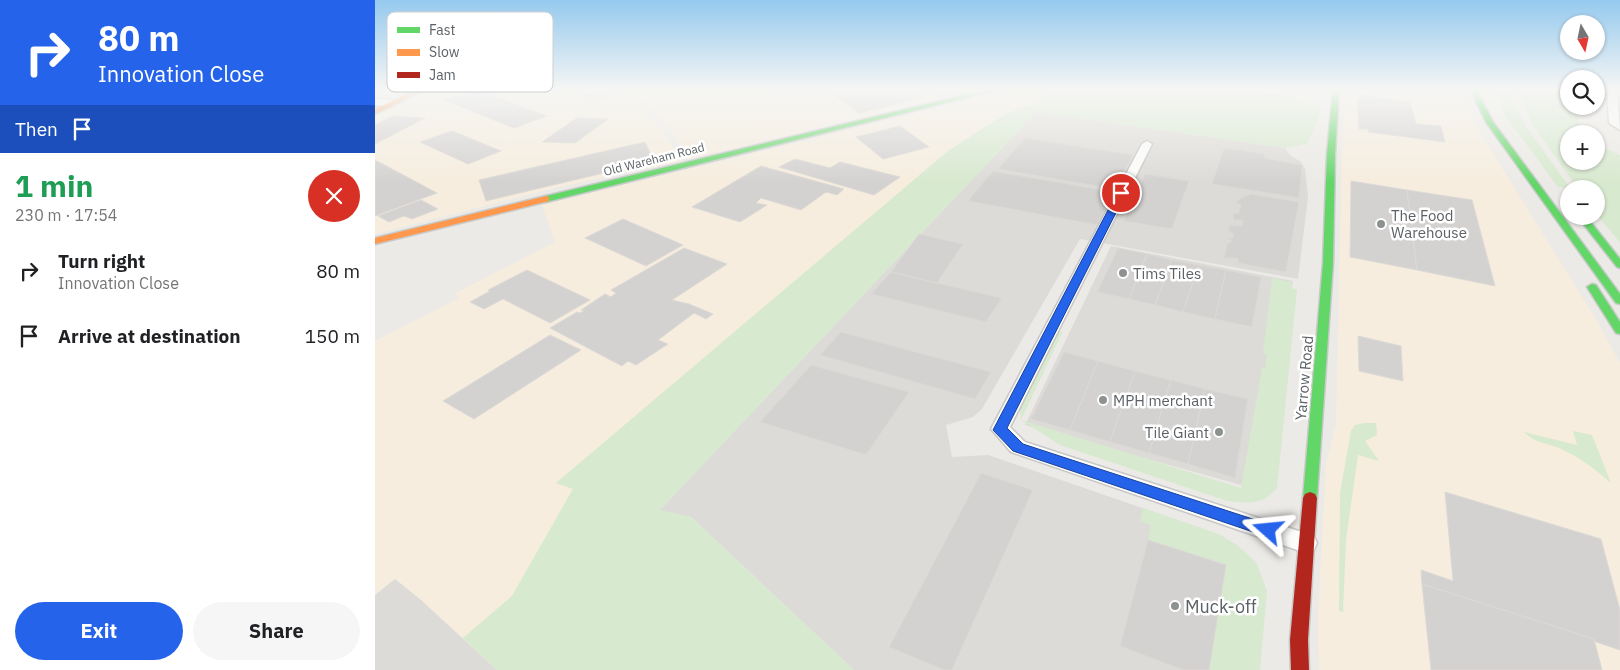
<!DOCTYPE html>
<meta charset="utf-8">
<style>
:root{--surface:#fff;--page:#f6f6f6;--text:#202124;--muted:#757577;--accent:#2563eb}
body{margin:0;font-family:"IBM Plex Sans",sans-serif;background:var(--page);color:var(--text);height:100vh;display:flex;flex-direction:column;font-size:19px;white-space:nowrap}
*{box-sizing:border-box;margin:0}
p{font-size:16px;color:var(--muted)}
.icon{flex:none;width:28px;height:28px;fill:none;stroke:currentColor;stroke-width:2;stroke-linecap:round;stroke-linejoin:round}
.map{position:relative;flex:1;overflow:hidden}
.side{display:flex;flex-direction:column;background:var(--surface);width:375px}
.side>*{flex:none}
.hud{background:#2563eb;color:#fff;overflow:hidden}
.needle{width:32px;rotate:171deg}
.controls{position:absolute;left:1185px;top:15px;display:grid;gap:10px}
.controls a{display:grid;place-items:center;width:45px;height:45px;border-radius:50%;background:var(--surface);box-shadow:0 1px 4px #0004;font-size:25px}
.pin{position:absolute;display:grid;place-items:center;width:42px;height:42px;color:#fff;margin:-21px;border:2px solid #fff;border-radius:50%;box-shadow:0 1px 5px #0007}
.me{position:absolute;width:55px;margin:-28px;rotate:288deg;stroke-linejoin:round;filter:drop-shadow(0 0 4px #0008)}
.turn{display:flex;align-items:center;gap:18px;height:105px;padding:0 15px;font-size:22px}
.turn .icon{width:65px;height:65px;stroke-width:2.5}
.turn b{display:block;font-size:35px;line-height:42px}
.then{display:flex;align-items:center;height:48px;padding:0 15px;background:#0003;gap:10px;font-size:19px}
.round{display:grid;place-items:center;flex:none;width:52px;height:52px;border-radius:26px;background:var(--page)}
.headline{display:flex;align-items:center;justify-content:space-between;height:85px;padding:0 15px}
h1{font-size:30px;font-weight:800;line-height:38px;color:#1e9e55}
.cta{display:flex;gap:10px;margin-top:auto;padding:10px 15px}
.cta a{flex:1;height:58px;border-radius:30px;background:var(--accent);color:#fff;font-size:20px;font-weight:800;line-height:58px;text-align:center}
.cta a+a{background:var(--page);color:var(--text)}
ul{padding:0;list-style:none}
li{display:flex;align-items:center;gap:15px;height:65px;padding:0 15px}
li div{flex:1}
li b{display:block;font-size:19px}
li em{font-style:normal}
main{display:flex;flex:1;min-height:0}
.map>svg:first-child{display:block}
</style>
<main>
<section class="side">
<div class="hud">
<div class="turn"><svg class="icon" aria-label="right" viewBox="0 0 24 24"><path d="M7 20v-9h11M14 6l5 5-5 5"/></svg><div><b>80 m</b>Innovation Close</div></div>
<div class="then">Then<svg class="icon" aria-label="arrive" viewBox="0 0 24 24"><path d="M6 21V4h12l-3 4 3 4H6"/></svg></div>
</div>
<div class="headline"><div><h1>1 min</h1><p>230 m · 17:54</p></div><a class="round" style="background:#d93025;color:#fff"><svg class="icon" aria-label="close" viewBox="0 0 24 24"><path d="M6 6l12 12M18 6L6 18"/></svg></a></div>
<ul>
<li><svg class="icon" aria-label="right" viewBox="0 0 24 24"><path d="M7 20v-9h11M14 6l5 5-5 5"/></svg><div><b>Turn right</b><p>Innovation Close</p></div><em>80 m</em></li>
<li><svg class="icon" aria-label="arrive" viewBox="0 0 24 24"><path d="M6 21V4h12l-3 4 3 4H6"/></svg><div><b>Arrive at destination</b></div><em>150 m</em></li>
</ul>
<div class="cta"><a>Exit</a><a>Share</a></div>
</section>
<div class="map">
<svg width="1245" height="670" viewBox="0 0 1245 670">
<rect width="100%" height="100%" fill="#eceae6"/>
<g fill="#f6edde">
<polygon points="61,89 256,89 272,109 308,161 180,188 0,234 0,117"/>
<polygon points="259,89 547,89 567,98 314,159 290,124"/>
<polygon points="641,89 658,89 671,94 664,102 630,114 573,151 182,483 198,489 137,596 88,638 122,670 0,670 0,341 84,298 79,294 180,242 167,205"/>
<polygon points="972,89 1086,89 1096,118 1222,321 1245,363 1245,670 944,670 943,617 951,464 961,425 967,150 969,94"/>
</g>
<g fill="#dddbd7">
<polygon points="547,89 602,89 567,98"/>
<polygon points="661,112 910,148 915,155 926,162 930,169 933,197 923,279 705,239 607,409 598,417 571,425 577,457 613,455 843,534 863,546 837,670 479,670 316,517 284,511"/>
<polygon points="736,246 918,281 877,488 650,425"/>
<polygon points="20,579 46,600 122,670 0,670 0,595"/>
</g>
<g fill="#d7e9cf">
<polygon points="658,89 880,89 946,106 944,118 932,144 910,148 661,112 285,510 316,517 479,670 122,670 88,638 137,596 198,489 181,483 573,151 630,114 664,102 671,94"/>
<polygon points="1120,89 1131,89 1151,126 1195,188 1183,187 1131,117"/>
<polygon points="1142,89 1194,89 1194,106 1202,106 1207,134 1194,134 1194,161 1221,161 1221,144 1245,155 1245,242 1221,214 1221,189 1203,189 1157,124"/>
<path d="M 897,278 L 917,282 L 916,288 L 922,290 L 902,488 C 887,506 873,503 852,501 L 685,445 L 646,420 L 645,408 L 683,333 L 688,331 L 646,420 L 866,488 L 887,368 L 890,368 L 892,355 L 888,354 Z"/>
<polygon points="990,423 1001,423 1002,435 990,441 1004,461 983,455 971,540 968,612 964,611 965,493 976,431 980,425"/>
<path d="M 1198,431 L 1217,435 L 1236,483 C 1221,470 1206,458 1188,450 C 1173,442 1162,445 1149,432 L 1202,445 Z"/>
<polygon points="768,508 843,534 863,546 881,562 892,591 885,670 834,670 850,566 773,540 776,525 765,521"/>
</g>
<g fill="#d4d2d0" stroke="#dcd9d6">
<polygon points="218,89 245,89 231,98 207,96"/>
<polygon points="451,89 536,89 550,97 484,113"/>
<polygon points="103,90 172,116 139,128 69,100"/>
<polygon points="987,95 1035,102 1041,124 1066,126 1070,142 993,132 993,129 984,129 982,98 987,98"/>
<polygon points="18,116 50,118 0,144 0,125"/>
<polygon points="202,118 233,119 200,143 167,142"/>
<polygon points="525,126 554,147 508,159 481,137"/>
<polygon points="77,131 126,151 93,164 45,142"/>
<polygon points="650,138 758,155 739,189 623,169"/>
<polygon points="270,142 279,161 111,201 104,180"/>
<polygon points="849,148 890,154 889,158 927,165 924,198 837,184"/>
<polygon points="420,159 455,168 465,162 525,177 499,195 404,167"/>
<polygon points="0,161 2,161 62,193 0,216"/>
<polygon points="386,166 469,189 462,195 451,192 426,210 386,198 381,203 392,205 365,222 317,207"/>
<polygon points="618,171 739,192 722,225 593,201"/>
<polygon points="770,174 814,181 797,229 749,221"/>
<polygon points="976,181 1032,190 1042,270 975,257"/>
<polygon points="1032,190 1097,200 1120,286 1042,270"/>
<polygon points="876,194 924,202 911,272 863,263 863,258 849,258 852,244 856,242 856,240 852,238 858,238 858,233 853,231 855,225 867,226 868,220 859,220 858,214 864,213 866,204 861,204 864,199"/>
<polygon points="46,200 63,209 37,219 29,216 14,222 3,216"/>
<polygon points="248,219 308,245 271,266 210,238"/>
<polygon points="544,234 588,244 562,283 516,272"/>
<polygon points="309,248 352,264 297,300 314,304 338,314 331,319 319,313 283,340 293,344 261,365 253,361 247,366 175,328 202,312 205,313 209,311 206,310 230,294 236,297 241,293 236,290"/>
<polygon points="743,248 772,254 754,299 722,292"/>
<polygon points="772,254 797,260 780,305 754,299"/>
<polygon points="797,260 824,265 808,312 780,305"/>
<polygon points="824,265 851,270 840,319 808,312"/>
<polygon points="152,270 215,300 175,323 128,299 109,309 95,302 115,291 113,290"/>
<polygon points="851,270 886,277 877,327 840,319"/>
<polygon points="516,272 562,283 627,298 611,322 496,294"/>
<polygon points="466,332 616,372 600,399 445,355"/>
<polygon points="175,335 206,350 99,419 68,401"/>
<polygon points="983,336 1026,346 1028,381 984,371"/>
<polygon points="689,352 723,361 695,430 656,419"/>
<polygon points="723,361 760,371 735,442 695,430"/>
<polygon points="436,365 534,392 491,455 385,422"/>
<polygon points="760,371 796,380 774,453 735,442"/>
<polygon points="796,380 830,389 813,464 774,453"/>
<polygon points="830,389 873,399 860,478 813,464"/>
<polygon points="606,473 658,490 577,670 569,670 514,647"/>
<polygon points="1070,492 1226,539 1245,610 1245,650 1047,584 1046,570 1078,581"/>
<polygon points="773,540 851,565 834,670 808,670 745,646"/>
<polygon points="1047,584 1219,639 1227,670 1056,670"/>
</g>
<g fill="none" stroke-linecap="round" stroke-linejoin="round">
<g stroke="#c8c7c7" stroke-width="3">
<g id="street">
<polygon points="1232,89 1242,89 1245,130 1234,123"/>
<polygon points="0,99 18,100 23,103 18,106 0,105"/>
<polygon points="772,141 777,144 635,427 650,442 939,536 942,543 939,550 931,553 636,452 616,429 767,144"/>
</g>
</g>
<g stroke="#c8c9c9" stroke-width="3">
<g id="fast">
<polygon points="615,89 626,89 171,202 167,199 171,196"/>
<polygon points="958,89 964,89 960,154 958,263 942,498 940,502 935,504 930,502 928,498 948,263 952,154"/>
<polygon points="1095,89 1101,89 1118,122 1245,294 1245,304 1241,303 1111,122"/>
<polygon points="1202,216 1211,216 1245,259 1245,268 1242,267"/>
<polygon points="1217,284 1221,285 1245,322 1245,334 1241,333 1212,287"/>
</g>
</g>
<g stroke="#c8c9c9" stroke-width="3">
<g id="slow">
<polygon points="44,89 52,89 0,114 0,109"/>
<polygon points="171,196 174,197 174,201 0,244 0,238"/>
</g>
</g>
<g stroke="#c8c9c9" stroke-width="3">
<polygon id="jam" points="935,492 940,494 942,498 933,640 934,670 916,670 915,640 928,498 930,494"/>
</g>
<use href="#street" fill="#fcfcfb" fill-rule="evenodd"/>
<use href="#fast" fill="#63d668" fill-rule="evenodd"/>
<use href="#slow" fill="#ff974d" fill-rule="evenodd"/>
<use href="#jam" fill="#b3261e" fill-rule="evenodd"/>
</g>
<linearGradient id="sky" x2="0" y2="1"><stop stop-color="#95c9ee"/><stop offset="0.49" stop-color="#f6f6f4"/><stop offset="1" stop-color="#f6f6f4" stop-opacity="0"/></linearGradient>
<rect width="1245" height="183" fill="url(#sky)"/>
<polygon fill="#2563eb" stroke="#184099" points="743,191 751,193 632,428 648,444 899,526 901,530 899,535 893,537 638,451 618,430"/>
<g fill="#8e9192" stroke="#fff" stroke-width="2">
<circle cx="1006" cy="224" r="5"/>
<circle cx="748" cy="273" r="5"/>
<circle cx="728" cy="400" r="5"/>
<circle cx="844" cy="432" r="5"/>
<circle cx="800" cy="606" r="5"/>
</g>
<g text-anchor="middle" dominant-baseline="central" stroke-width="5" stroke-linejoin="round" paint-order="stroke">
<g font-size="12" fill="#5b6165" stroke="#fff">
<text transform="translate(279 159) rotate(-14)">Old Wareham Road</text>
</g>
<g font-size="15" fill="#5b6165" stroke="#fff" text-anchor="start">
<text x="1016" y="215">The Food<tspan x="1016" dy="17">Warehouse</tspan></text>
<text x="758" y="273">Tims Tiles</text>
<text x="738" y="400">MPH merchant</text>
<text x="834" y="432" text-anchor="end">Tile Giant</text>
</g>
<g font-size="15" fill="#5b6165" stroke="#fff">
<text transform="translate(929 378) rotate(-85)">Yarrow Road</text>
</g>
<g font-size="18" fill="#5b6165" stroke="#fff" text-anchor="start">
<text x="810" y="606">Muck-off</text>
</g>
</g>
<rect x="12" y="12" width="166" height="80" rx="8" fill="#fff" stroke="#ced0d1" stroke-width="1"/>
<rect x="22" y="27" width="23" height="6" fill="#63d668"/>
<rect x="22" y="49" width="23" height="7" fill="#ff974d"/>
<rect x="22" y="72" width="23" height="6" fill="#b3261e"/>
<g font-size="14" fill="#5b6165">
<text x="54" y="35">Fast</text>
<text x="54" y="57">Slow</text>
<text x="54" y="80">Jam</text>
</g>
</svg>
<div class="controls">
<a><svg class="needle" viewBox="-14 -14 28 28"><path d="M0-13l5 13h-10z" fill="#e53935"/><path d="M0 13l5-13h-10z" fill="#757577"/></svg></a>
<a><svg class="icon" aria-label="search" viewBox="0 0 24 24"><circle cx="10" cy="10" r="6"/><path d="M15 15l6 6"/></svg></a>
<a>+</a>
<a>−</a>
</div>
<div class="pin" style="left:746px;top:193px;background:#d93025"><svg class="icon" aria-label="arrive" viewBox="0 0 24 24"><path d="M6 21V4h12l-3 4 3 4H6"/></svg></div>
<svg class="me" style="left:893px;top:530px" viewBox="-20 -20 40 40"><path d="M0-17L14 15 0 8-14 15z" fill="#2563eb" stroke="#fff" stroke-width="4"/></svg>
</div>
</main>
